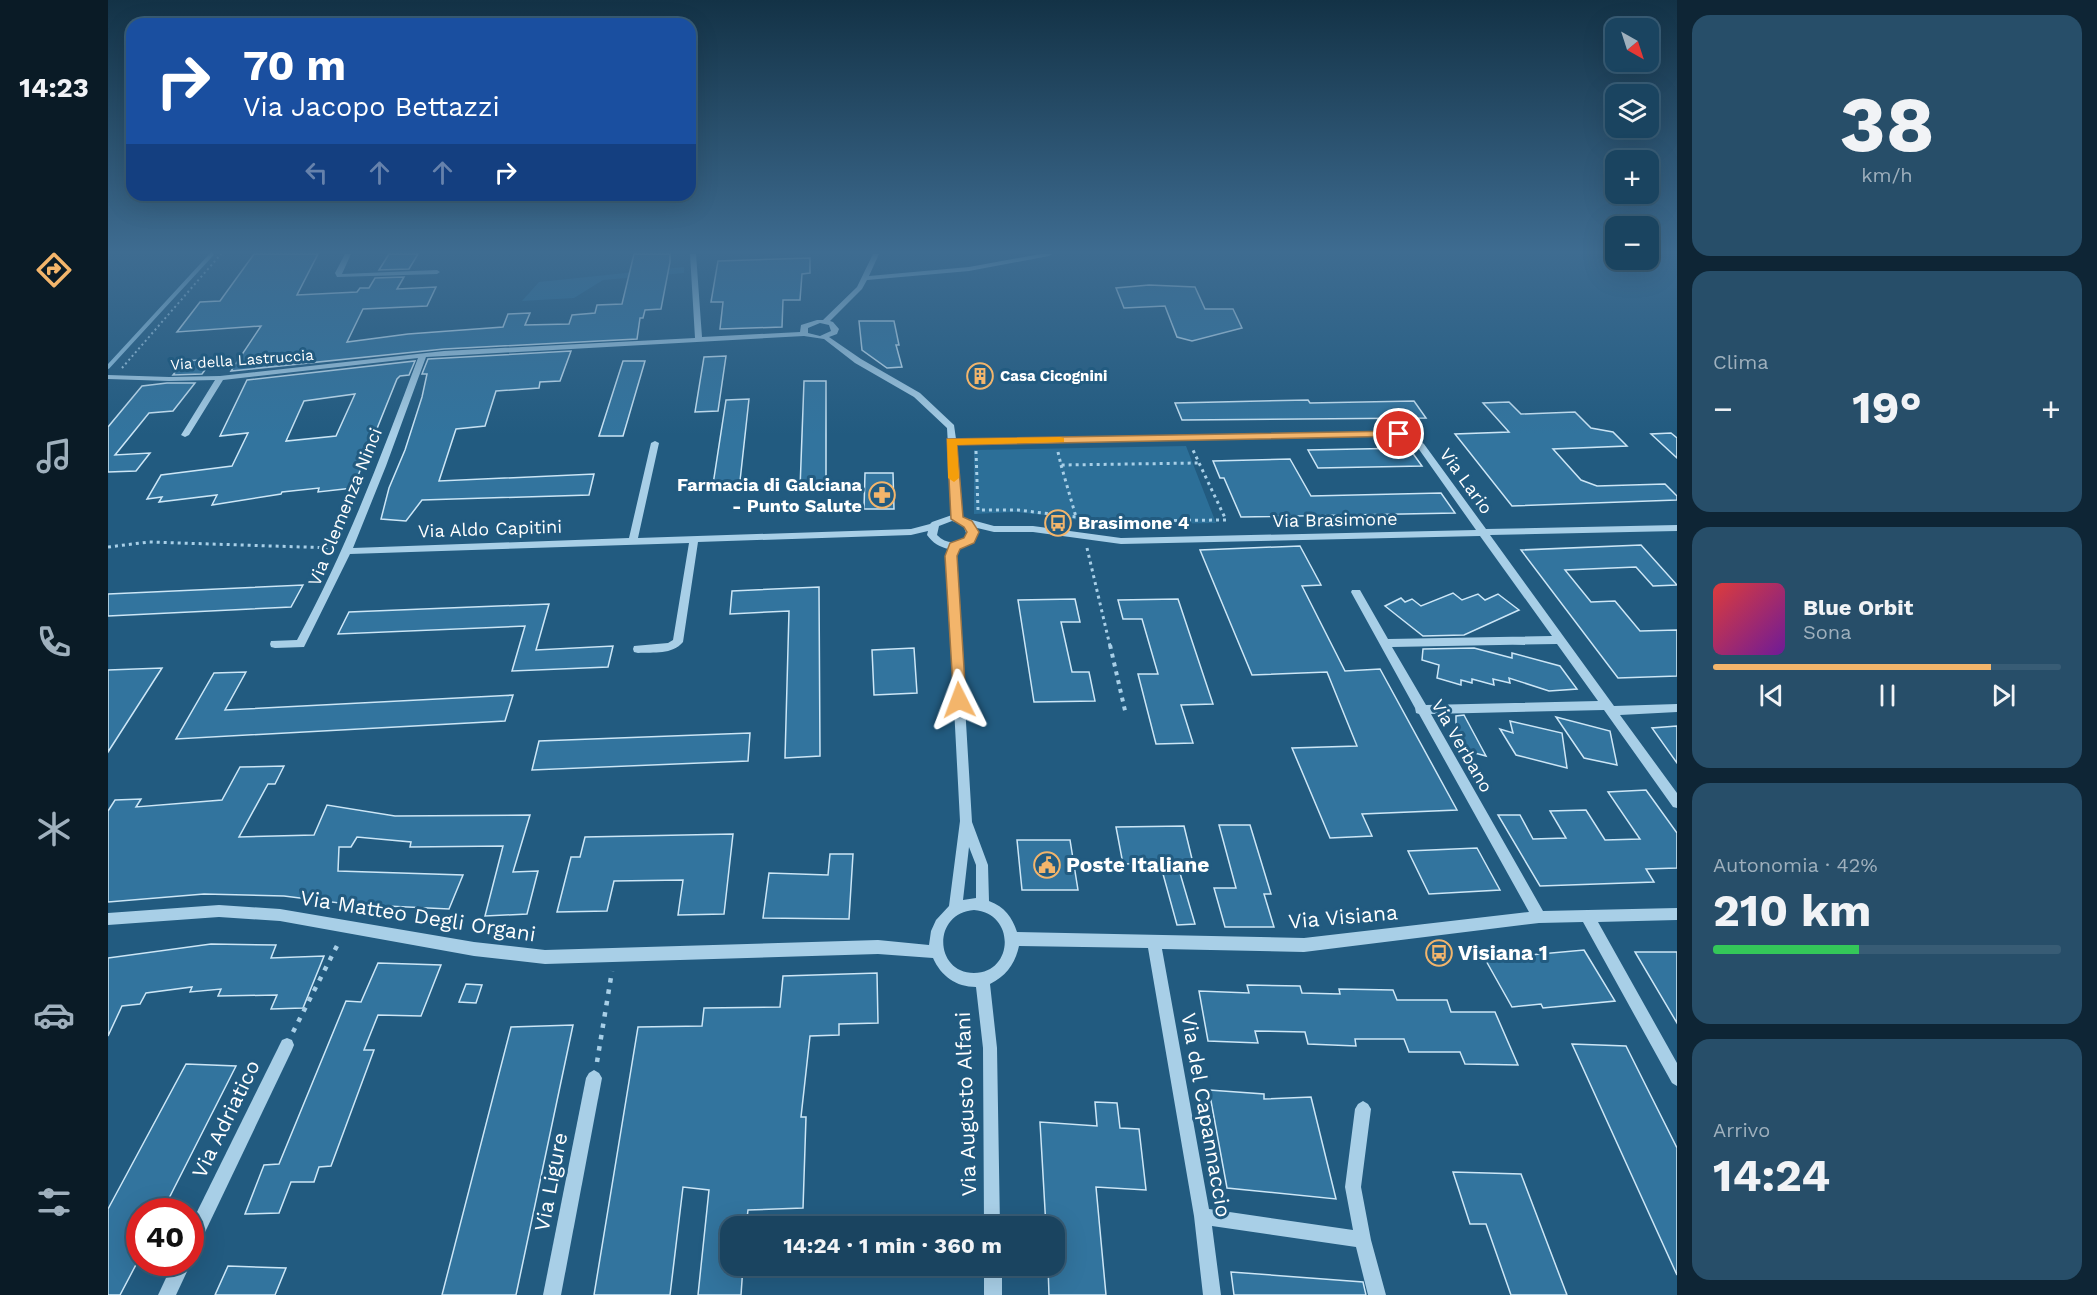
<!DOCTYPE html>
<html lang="it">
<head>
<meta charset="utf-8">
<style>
  body { margin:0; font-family:"Work Sans",sans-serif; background:#274e69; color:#f1f3f6; height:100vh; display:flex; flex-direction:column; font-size:22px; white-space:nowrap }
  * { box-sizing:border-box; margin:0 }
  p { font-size:20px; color:#9fb0bd }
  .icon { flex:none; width:33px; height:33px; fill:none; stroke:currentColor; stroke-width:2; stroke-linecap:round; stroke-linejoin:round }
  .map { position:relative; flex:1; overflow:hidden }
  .details { display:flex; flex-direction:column; gap:15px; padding:15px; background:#0e2535; width:420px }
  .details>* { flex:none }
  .banner { position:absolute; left:18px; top:18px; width:570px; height:183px; border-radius:18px; box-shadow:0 6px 24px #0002,0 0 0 2px #385c75; background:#1a4fa0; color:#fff; overflow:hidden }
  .needle { width:39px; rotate:141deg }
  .controls { position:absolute; left:1497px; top:18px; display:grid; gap:12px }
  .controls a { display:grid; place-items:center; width:54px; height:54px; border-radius:12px; background:#1a4460; box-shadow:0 6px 24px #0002,0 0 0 2px #385c75; font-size:30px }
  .speed { position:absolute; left:18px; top:1198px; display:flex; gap:12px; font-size:30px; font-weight:700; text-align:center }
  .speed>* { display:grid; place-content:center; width:78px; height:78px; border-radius:50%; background:#1a4460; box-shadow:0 6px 24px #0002,0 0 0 2px #385c75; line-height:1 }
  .speed .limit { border:9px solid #d22; background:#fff; color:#111 }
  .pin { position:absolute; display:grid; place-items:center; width:51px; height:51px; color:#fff; margin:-26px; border:3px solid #fff; border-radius:50%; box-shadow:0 2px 6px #0007 }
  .me { position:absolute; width:66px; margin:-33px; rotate:357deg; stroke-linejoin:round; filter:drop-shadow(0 0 4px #0008) }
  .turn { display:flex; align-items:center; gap:21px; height:126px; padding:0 18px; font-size:27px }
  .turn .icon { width:78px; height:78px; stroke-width:2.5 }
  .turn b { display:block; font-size:42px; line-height:51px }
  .lanes { display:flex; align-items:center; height:57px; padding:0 18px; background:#0003; justify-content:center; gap:30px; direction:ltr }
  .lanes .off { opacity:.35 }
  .big { font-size:45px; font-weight:700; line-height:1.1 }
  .details .tile { flex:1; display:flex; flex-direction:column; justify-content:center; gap:9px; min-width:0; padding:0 21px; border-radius:18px; background:#274e69 }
  .details .dial { align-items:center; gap:0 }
  .dial b { font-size:78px; line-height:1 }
  .song { display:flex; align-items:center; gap:18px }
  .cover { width:72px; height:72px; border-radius:9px; background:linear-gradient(135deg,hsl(0 70% 55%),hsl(280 70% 35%)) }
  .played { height:6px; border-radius:3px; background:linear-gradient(90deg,#f3b56b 80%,#385c75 80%) }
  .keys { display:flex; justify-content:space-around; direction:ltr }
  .heat { display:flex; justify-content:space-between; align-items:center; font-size:33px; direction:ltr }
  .charge { height:9px; border-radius:4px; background:linear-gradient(90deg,#34c759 42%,#385c75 0) }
  .trip { position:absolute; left:612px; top:1216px; width:345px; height:60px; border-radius:18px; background:#1a4460; box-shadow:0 6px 24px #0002,0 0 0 2px #385c75; font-weight:700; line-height:60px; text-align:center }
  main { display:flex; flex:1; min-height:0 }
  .tab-bar { display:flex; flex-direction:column; width:108px; justify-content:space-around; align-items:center; background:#0a1b26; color:#9fb0bd }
  .tab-bar .icon { width:42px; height:42px }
  .tab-bar .active { color:#f3b56b }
  .tab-bar b { font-size:27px; color:#f1f3f6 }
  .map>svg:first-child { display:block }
  .green { fill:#2c6f98 }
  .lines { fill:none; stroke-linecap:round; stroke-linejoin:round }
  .stream { stroke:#9ccce8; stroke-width:4 }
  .building { fill:#32749e; stroke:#cce6f6; stroke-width:1.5; fill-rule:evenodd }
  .path-far3 { stroke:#a8cfe7; stroke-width:2; stroke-dasharray:2 3; stroke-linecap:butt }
  .path-far2 { stroke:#a8cfe7; stroke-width:3; stroke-dasharray:3 4; stroke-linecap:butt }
  .path-far1 { stroke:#a8cfe7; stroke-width:4; stroke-dasharray:4 5; stroke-linecap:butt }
  .path { stroke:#a8cfe7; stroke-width:4.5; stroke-dasharray:4.5 7; stroke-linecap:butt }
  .minor { fill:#a8cfe7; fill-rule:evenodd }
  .route { fill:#f3b56b; stroke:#9e7646; stroke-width:1.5 }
  .slow { fill:#f59e0b }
  .labels { text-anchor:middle; stroke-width:6; stroke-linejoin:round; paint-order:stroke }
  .far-street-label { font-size:15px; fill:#fff; stroke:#225b80 }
  .far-poi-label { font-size:15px; font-weight:bold; fill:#fff; stroke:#225b80; text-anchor:start }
  .street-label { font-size:18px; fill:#fff; stroke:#225b80 }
  .poi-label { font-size:18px; font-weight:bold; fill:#fff; stroke:#225b80; text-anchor:end }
  .near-poi-label { font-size:21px; font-weight:bold; fill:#fff; stroke:#225b80; text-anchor:start }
  .near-street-label { font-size:21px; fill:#fff; stroke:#225b80 }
</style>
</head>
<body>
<main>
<nav class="tab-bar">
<b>14:23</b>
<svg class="icon active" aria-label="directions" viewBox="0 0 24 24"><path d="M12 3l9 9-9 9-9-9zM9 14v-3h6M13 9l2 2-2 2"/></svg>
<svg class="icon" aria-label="music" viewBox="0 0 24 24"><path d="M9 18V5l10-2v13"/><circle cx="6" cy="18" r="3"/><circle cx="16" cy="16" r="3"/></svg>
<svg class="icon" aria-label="phone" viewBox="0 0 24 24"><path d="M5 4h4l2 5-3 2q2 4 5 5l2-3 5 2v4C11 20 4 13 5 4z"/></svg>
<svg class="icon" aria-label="climate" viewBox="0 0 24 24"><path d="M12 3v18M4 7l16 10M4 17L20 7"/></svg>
<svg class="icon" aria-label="car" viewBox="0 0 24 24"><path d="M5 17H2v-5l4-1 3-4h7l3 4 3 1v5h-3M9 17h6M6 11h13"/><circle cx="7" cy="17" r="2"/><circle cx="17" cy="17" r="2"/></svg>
<svg class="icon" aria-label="filters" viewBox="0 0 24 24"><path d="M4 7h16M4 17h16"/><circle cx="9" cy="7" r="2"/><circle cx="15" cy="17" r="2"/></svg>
</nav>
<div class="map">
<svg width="1569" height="1295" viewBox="0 0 1569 1295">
  <rect width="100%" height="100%" fill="#225b80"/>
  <g class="green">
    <path d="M576,267V273L495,280L466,298L414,301L431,282Z"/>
    <path d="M1078,446L1108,523L992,525L955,517L907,512L866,514V450Z"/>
  </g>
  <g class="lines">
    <path class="stream" d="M0,367L104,254"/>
  </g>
  <g class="building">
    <path d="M146,254H210L189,295L249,292L252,288H261L267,278L296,277L289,289L328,287L319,306L255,309L239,342L300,334L395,327L400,314L422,313L417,325L461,324L464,315L487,313L489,305L514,304L526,254H562V262L553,309L537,310L535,318H532L529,339L336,349L123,371L153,326L69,332L92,302L112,301Z"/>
    <path d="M281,254H310L301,269L271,270Z"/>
    <path d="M702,258V273L694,274L692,300H675L674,327L612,329L615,302H603L610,261Z"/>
    <path d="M1041,285L1087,287L1097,309H1125L1134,328L1084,341L1069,337L1057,306L1016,308L1008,288Z"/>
    <path d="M751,321H786L791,345H788L794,367L779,368L754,350Z"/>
    <path d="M463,351L452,381L432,382L431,388L388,391L377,426L348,429L331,481L486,474L481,495L314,500L298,521L273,519L281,488L297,450L314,397L319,374H314L320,359Z"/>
    <path d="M618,356L610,411L587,412L596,357Z"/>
    <path d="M105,359L94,374L65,375L76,361Z"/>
    <path d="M307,361L301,375L292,376L289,379L245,488L210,492L211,488L174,492L173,494L104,505L109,495L51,502L54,497L39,499L53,475L124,466L140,433L112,436L139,380ZM247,394L228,436L178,441L196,401Z"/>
    <path d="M515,361H537L515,436H491Z"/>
    <path d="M696,381H718V488L692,489Z"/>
    <path d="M59,383H87L65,411L41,413L7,455L42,453L28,471L0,472V427L34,386Z"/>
    <path d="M641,399L631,490L604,491L618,400Z"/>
    <path d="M1200,400L1202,403L1306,401L1318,418L1074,420L1067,403Z"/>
    <path d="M1401,402L1413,414L1467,412L1483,428L1505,432L1519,446L1445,449L1473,480L1489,486L1557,484L1569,496V500L1404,506L1347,434L1401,432L1375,403Z"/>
    <path d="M1563,433L1569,438V458L1543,434Z"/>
    <path d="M1301,448L1314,466L1210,468L1200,450Z"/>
    <path d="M1182,459L1203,496L1333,493L1347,513L1133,517L1116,478H1112L1105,461Z"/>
    <path d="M757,473H785L786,509H756Z"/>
    <path d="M1533,545L1569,585L1545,586L1528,567L1457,570L1483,602L1507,601L1532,631L1569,630V676L1510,678L1413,550Z"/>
    <path d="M1192,546L1213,585L1194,586L1237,671L1272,669L1349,810L1254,814L1264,836L1222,838L1184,748L1249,746L1219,672L1144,675L1092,550Z"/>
    <path d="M195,585L183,607L0,616V594Z"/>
    <path d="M711,587L712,756L677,758L681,611L622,614L624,591Z"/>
    <path d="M1345,593L1354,600L1370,594L1377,600L1390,594L1411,610L1356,635L1315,636L1277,606L1293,598L1297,602L1304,599L1313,606Z"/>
    <path d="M967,599L972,622H953L964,672H981L987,701L926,702L910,600Z"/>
    <path d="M1070,599L1105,704L1073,705L1085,743L1048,744L1030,674H1050L1034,619H1015L1010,600Z"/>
    <path d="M441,604L428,650L505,646L500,667L404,671L417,626L230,634L241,612Z"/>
    <path d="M806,648L809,693L766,695L764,650Z"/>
    <path d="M1366,648L1404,658V653L1452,666L1469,689L1441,691L1401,678L1402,683L1385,679L1386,685L1364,679V683L1353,680V685L1329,678L1331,665L1314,660L1315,649Z"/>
    <path d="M54,668L0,752V670Z"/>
    <path d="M138,672L117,710L405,695L397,721L68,739L106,673Z"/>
    <path d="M1356,715L1378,756L1348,748V716Z"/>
    <path d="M1448,717L1502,731L1509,765L1476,758Z"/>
    <path d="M1402,721L1454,733L1459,768L1408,755L1392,729L1405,733Z"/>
    <path d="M1569,726V763L1544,728Z"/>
    <path d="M642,733L640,761L424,770L431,741Z"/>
    <path d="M176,766L167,784H160L131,837L206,835L219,805L287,816L422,815L405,872L430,871L419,914L377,916L395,846L302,847L303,842L249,837L243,847H231L230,871L355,875L341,909L279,906L277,910L238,908L240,904L176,896L96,894L0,902V811L7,800L33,799L28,807L114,800L132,767Z"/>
    <path d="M1538,790L1569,833V868L1538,869L1546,882L1432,886L1390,815H1412L1425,839L1458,838L1442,811L1478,810L1497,840L1532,839L1500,792Z"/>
    <path d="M1111,825H1142L1163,894H1156L1166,927H1117L1106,888H1128Z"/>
    <path d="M1076,826L1085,863H1069L1087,924L1069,925L1052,863L1015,864L1008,827Z"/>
    <path d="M625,834L616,914L570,915L575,880L506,881L499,911L449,912L463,857H472L477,837Z"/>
    <path d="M909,840H962L970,890H914Z"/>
    <path d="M1369,848L1392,890L1321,894L1300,851Z"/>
    <path d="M722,854H745L741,919L655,918L661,873L720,875Z"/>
    <path d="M103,944L168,945L163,958L216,956L195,1008L163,1009L169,995L110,996L113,989L82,992L84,987L38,993L32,1004L14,1006L0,1036V958Z"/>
    <path d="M1476,950L1507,1001L1435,1008L1433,1004L1404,1007L1377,959Z"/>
    <path d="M1527,952H1569V1023Z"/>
    <path d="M270,963L333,965L313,1016L270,1015L256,1050H266L223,1166L211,1167L206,1182H183L171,1213L137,1214L156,1165L171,1164L238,1001L253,1002Z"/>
    <path d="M769,973L770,1023L731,1024V1035L702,1036L693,1117H698L695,1208L640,1210L638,1227H622V1266H635L633,1295H590L601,1190L575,1187L562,1295H486L530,1027L594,1026L596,1008L672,1007L675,976Z"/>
    <path d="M358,984L374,985L368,1003L351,1002Z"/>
    <path d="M1139,985L1192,986L1194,993L1232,994L1231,989L1285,990L1289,1000H1339L1343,1012H1387L1410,1065L1357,1064L1352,1052H1301L1296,1039H1247L1248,1046L1200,1044L1197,1032L1147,1031L1150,1043L1100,1041L1091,991L1141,993Z"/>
    <path d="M465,1025L408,1295H334L403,1027Z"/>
    <path d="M1464,1044L1518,1046L1569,1148V1275Z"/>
    <path d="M78,1064L128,1066L54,1212H32V1257L12,1295H0V1209Z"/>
    <path d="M1101,1090L1156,1094V1099L1203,1097L1228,1199L1119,1188Z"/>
    <path d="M987,1102L1009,1103L1012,1128L1031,1129L1038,1190L988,1187L998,1295H941L940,1266H946V1227H938L932,1122L989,1126Z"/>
    <path d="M1345,1172L1413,1174L1459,1295H1403L1378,1224H1362Z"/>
    <path d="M120,1266L178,1268L167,1295H107Z"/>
    <path d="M1123,1272L1255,1282L1258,1295H1126Z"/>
  </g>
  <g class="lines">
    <path class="path-far3" d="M14,368L113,254"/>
    <g class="path-far2">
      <path d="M868,451L870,510H910L968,517"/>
      <path d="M950,452L953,465L1091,463"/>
      <path d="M953,465L968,517L988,521L986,525"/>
      <path d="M989,521L1118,520L1084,448"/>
      <path d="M0,547L41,542L226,548"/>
      <path d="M979,548L1002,646"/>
    </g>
    <path class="path-far1" d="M1002,645L1018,715"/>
    <g class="path">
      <path d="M185,1032L231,942"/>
      <path d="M489,1062L504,971"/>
    </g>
    <g class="minor">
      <path d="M237,254H243L234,274L329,270L332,272L329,274L229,277L227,273Z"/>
      <path d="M582,254H588L594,337L692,332L693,325L709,320H715L749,287L765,254H771L761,276L861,267L932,254H944L941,256L861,271L759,280L754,289L722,321L725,322L731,329L729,334L721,337L753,359L812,393L846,425L848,439L1279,432L1306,435L1316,444L1378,529L1569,525V531L1382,535L1506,706L1569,704V712L1512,715L1569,793V808L1565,807L1496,710L1323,714L1435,911L1569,908V920L1490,922L1569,1063V1086L1564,1083L1475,922L1431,923L1196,952L1054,949L1101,1209L1245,1230L1237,1187L1247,1109L1250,1104L1255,1101L1260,1104L1263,1109L1253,1187L1263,1240L1278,1295H1260L1248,1247L1104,1226L1113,1295H1095L1086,1216L1040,948L911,946C907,964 898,976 882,984L889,1048L892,1227H876L875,1048L868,987C848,987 833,976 825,958L770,954L437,964L366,956L172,921L111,917L0,925V913L111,905L172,909L366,942L437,950L770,940L821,945L823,931L828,920L841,906L852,821L838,556L841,549C831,547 825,543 819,535L820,531L803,535L590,542L575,642C564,655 546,652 530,653L526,652L525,649L526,646L560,643L565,640L581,543L242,554L196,647L167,648L163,647L162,644L163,641L189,640C238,550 274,454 310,358L115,380L81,435L77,437L73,435L107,380L61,381L0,379V375L61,377L112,376L336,351L587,338ZM712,323L721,325L723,331L712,336L700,333V328ZM696,336L716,339L747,363L806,397L839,428L844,515L824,522L822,524L803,529L530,538L551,443L547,441L543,443L521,538L245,548L278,466L318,357ZM1279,436L1301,439L1310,448L1368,530L1013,538L925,526H886L853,517L848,444ZM844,521L855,524L859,536C849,545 838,544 829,535L831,526ZM865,527L886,532H925L1013,544L1372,536L1444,636L1280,639L1252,590H1244L1243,592L1307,708L1308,713L1311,714L1421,912L1196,938L909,932C904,917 897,907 881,901L880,865L864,822L848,556L851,548L863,543L869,537ZM1449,644L1490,701L1318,705L1284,647ZM861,847L868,865V898L855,900ZM866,910C908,913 906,973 866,973C826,973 824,913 866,910Z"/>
      <path d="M179,1038L184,1040L186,1045L184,1050L88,1251L82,1253V1226L174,1040Z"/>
      <path d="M486,1070L491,1073L494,1078L453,1295H435L478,1078L481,1073Z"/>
      <path d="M65,1263H83L68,1295H50Z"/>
      <rect x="876" y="1266" width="18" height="29"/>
    </g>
  </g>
  <linearGradient id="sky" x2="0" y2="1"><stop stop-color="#133246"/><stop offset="0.58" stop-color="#3e6c91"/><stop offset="1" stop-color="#3e6c91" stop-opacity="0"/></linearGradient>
  <rect width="1569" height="435" fill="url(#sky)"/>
  <path class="route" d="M1291,431L1297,434L1295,436L849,445L855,517L864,521L871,532L866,543L852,549L849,556L858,700L856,704H846L837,556L842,543L856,538L859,532L856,527L843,519L839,439Z"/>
  <path class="slow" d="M952,437L956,438V442L849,445L851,478L846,482L840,478L839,439Z"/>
  <defs>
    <g id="building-ring" transform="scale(1.35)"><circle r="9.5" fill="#225b80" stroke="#f3b56b" stroke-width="1.5"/><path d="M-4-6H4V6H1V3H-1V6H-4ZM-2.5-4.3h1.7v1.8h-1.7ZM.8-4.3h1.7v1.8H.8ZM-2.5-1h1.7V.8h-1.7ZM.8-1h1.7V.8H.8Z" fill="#f3b56b"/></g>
    <g id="pharmacy-ring" transform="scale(1.35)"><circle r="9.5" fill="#225b80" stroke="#f3b56b" stroke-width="1.5"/><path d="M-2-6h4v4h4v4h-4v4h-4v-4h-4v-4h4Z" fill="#f3b56b"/></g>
    <g id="bus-ring" transform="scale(1.35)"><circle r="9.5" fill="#225b80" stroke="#f3b56b" stroke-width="1.5"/><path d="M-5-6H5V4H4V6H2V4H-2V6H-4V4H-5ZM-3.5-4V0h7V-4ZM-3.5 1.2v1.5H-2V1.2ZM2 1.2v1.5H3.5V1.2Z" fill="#f3b56b"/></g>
    <g id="civic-ring" transform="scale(1.35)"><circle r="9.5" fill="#225b80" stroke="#f3b56b" stroke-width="1.5"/><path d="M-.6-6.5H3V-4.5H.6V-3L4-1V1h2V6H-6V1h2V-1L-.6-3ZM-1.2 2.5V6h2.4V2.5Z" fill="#f3b56b"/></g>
  </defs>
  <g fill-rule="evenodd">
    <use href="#building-ring" x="872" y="376"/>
    <use href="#pharmacy-ring" x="774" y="495"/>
    <use href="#bus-ring" x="950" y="523"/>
    <use href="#civic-ring" x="939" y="865"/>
    <use href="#bus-ring" x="1331" y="953"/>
  </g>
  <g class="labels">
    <g class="far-street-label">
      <text transform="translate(134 360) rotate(-4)" y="5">Via della Lastruccia</text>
    </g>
    <g class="far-poi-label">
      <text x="892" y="381">Casa Cicognini</text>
    </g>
    <g class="street-label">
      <text transform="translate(1358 481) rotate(54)" y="6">Via Lario</text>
      <text transform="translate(237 507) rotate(-68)" y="6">Via Clemenza Ninci</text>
      <text transform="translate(1227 520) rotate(-1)" y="6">Via Brasimone</text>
      <text transform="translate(382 529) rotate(-2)" y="6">Via Aldo Capitini</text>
      <text transform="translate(1354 746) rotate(60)" y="6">Via Verbano</text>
    </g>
    <g class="poi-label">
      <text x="754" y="491">Farmacia di Galciana<tspan x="754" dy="21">- Punto Salute</tspan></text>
      <text x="970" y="529" text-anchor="start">Brasimone 4</text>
    </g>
    <g class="near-poi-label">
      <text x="958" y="872">Poste Italiane</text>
      <text x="1350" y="960">Visiana 1</text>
    </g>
    <g class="near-street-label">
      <text transform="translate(310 916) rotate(9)" y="7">Via Matteo Degli Organi</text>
      <text transform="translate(1235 917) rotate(-5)" y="7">Via Visiana</text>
      <text transform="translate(858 1104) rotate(-92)" y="7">Via Augusto Alfani</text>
      <text transform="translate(1098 1115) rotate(80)" y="7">Via del Capannaccio</text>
      <text transform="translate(118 1119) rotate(-64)" y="7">Via Adriatico</text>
      <text transform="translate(443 1182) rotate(-79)" y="7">Via Ligure</text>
    </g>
  </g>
</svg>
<div class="controls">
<a><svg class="needle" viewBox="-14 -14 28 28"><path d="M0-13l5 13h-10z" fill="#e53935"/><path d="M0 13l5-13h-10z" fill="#9fb0bd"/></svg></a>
<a><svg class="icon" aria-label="layers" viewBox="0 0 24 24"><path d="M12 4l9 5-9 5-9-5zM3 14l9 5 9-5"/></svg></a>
<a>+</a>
<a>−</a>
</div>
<div class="speed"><div class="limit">40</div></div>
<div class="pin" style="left:1291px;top:434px;background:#d93025"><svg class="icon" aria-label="arrive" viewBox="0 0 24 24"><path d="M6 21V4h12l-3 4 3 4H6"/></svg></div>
<svg class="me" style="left:851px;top:700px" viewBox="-20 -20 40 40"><path d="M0-17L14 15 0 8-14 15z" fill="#f3b56b" stroke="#fff" stroke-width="4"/></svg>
<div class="trip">14:24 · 1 min · 360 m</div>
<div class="banner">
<div class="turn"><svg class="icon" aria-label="right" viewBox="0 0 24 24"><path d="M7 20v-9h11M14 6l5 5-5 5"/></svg><div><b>70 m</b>Via Jacopo Bettazzi</div></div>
<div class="lanes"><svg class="icon off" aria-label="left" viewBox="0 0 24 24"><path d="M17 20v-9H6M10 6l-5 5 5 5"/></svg><svg class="icon off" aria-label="ahead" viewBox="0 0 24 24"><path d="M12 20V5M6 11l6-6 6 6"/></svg><svg class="icon off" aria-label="ahead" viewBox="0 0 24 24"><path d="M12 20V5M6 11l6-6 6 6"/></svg><svg class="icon" aria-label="right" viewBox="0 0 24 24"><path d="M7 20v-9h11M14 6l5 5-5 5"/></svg></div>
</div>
</div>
<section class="details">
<div class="tile dial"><b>38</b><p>km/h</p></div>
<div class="tile"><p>Clima</p>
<div class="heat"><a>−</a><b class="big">19°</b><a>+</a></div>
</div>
<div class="tile">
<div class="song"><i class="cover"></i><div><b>Blue Orbit</b><p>Sona</p></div></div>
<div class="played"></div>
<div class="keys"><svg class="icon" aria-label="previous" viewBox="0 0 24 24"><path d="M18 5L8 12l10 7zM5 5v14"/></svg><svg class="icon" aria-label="pause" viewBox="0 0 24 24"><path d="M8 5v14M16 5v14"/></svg><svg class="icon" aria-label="next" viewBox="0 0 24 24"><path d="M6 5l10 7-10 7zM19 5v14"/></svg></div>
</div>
<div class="tile"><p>Autonomia · 42%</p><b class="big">210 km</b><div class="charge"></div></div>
<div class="tile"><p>Arrivo</p><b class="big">14:24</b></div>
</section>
</main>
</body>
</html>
